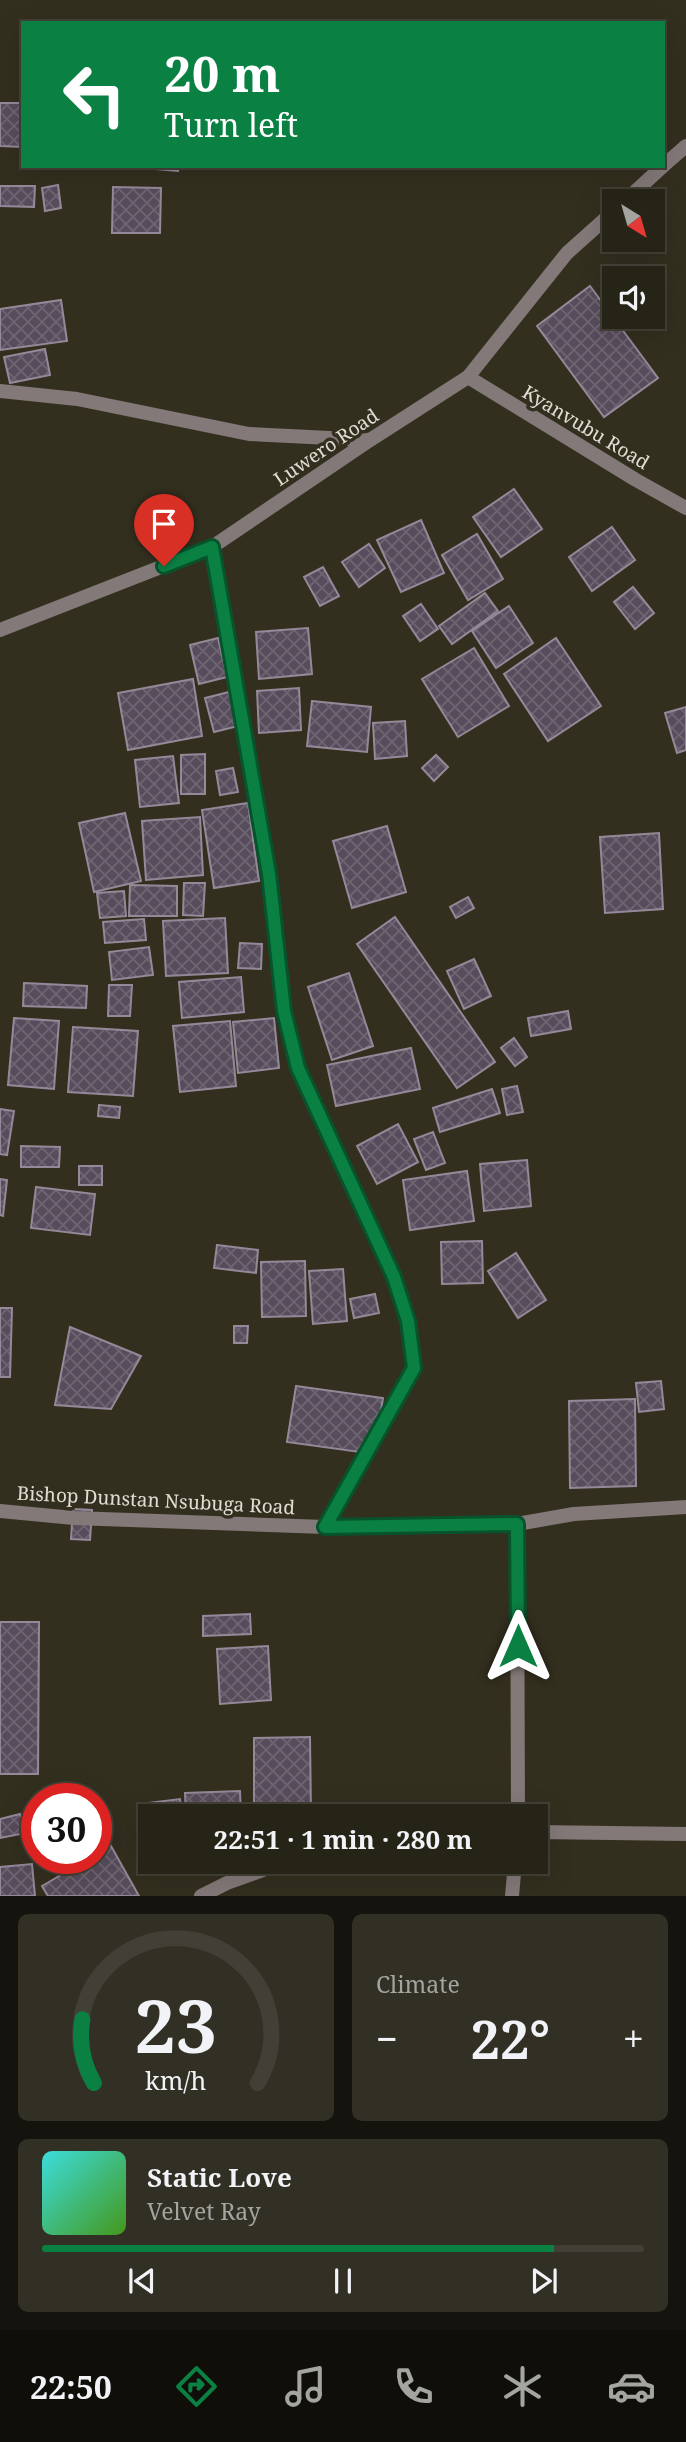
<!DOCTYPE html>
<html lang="en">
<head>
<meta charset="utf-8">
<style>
  body { margin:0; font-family:"Noto Serif",serif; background:#322f24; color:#f1f3f6; height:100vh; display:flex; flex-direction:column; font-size:26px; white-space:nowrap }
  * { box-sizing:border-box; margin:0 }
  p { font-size:23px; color:#a4a4a1 }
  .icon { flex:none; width:38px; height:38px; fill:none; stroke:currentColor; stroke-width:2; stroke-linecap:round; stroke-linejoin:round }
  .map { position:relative; height:1896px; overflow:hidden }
  .side { display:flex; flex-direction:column; gap:18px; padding:18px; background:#15130d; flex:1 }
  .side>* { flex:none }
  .hud { position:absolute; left:21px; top:21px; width:644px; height:147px; border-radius:0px; box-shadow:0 7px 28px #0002,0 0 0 2px #424036; background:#0b8043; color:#fff; overflow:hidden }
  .needle { width:46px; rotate:143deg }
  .fabs { position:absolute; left:602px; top:189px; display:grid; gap:14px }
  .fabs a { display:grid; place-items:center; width:63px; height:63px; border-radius:0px; background:#262317; box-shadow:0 7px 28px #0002,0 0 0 2px #424036; font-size:35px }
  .speed { position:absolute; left:21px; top:1783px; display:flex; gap:14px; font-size:35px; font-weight:700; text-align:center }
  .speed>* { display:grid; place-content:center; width:91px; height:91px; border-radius:50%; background:#262317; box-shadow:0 7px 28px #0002,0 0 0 2px #424036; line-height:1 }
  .speed .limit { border:10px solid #d22; background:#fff; color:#111 }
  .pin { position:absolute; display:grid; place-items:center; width:60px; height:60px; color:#fff; margin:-72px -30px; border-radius:50% 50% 50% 0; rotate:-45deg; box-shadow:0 0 7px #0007 }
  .pin .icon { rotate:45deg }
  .me { position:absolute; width:77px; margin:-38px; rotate:0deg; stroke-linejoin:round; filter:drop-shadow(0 0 5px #0008) }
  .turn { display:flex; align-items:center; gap:24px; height:147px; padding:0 28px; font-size:32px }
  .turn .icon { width:91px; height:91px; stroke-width:2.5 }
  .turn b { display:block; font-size:49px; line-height:60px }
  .big { font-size:52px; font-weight:700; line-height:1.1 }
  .side .tile { flex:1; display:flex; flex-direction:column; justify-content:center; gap:10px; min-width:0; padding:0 24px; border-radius:10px; background:#322f24 }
  .side .dial { align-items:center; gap:0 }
  .dial svg { height:182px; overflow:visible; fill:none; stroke:#424036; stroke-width:7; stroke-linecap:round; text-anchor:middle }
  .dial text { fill:#f1f3f6; stroke:none }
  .song { display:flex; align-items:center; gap:21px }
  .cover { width:84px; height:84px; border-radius:10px; background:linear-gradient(135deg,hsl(180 70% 55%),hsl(100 70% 35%)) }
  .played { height:7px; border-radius:4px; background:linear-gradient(90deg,#0b8043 85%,#424036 85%) }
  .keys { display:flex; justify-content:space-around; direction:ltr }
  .heat { display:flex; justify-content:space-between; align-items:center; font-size:38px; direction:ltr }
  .side .tiles { flex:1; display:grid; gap:18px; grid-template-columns:1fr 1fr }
  .tile:last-child { grid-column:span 2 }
  .trip { position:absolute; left:138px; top:1804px; width:410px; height:70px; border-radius:0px; background:#262317; box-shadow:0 7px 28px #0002,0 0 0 2px #424036; font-weight:700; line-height:70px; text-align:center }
  .tabs { display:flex; height:112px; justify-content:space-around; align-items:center; background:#0f0e09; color:#a4a4a1 }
  .tabs .icon { width:49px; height:49px }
  .tabs .active { color:#0b8043 }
  .tabs b { font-size:32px; color:#f1f3f6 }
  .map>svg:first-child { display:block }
  .building { fill:url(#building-cross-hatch); stroke:#948999; stroke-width:2 }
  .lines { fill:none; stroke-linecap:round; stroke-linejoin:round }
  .street { stroke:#837978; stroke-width:14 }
  .route-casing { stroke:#07532c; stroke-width:18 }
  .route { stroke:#0b8043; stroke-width:12 }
  .labels { text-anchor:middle; stroke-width:7; stroke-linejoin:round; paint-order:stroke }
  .street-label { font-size:19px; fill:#e0ddd3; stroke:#332f1f }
</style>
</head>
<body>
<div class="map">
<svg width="686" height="1896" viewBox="0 0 686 1896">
  <defs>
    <pattern id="building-cross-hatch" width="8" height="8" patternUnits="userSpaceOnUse" patternTransform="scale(1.75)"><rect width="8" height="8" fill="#574c5b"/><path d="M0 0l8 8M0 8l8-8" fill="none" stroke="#6f6572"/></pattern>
  </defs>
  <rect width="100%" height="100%" fill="#332f1f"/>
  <g class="building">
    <path d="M0,103H23V147L0,146Z"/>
    <path d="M121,166H178V171Z"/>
    <path d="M58,185L61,208L45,211L42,188Z"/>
    <path d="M0,186H35L34,207L0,206Z"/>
    <path d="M113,187L161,188L160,233H112Z"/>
    <path d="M590,286L658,378L604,417L537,326Z"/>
    <path d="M61,300L67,341L0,350V309Z"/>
    <path d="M45,349L50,375L10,383L4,357Z"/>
    <path d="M514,489L542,529L501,557L473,517Z"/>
    <path d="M421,520L444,573L401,592L377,540Z"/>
    <path d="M612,527L635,560L592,591L569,557Z"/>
    <path d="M477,534L503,579L468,600L442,555Z"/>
    <path d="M369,544L385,568L359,587L342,562Z"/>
    <path d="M323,567L339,596L320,606L304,577Z"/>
    <path d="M633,587L654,613L635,629L614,602Z"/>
    <path d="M485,593L498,611L452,644L439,626Z"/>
    <path d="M421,604L438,629L420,641L403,616Z"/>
    <path d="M509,606L533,643L496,668L472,631Z"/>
    <path d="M308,628L312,674L259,679L256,632Z"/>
    <path d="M218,638L227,677L199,684L190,645Z"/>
    <path d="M556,638L601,706L548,741L504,674Z"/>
    <path d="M474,648L509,706L458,737L422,679Z"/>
    <path d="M193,679L202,736L128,750L118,693Z"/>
    <path d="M299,688L301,730L259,733L257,691Z"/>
    <path d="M229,692L238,726L214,732L205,698Z"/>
    <path d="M312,701L371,707L367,752L307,746Z"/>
    <path d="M686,707V750L677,753L665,713Z"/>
    <path d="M405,721L407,756L375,759L373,723Z"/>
    <path d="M205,754V794H181V755Z"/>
    <path d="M436,755L448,767L434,781L422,768Z"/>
    <path d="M173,756L179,803L140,807L135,760Z"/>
    <path d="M233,768L238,792L220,795L216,771Z"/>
    <path d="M248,803L259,881L214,888L202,810Z"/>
    <path d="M125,813L141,881L94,892L79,823Z"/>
    <path d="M200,817L203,875L146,880L142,821Z"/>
    <path d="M387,826L406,892L352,908L333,841Z"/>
    <path d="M659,833L663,909L605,913L600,837Z"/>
    <path d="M184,883H205L203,916L183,915Z"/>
    <path d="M130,885L177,886V916H129Z"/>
    <path d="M124,891L126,916L100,918L97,893Z"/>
    <path d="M468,897L474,908L456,918L450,907Z"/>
    <path d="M395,917L495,1062L457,1088L357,944Z"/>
    <path d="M225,918L228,973L166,976L163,921Z"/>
    <path d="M144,919L146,940L105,943L103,922Z"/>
    <path d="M240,943L262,944L261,969L238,968Z"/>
    <path d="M149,947L153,975L112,980L109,952Z"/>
    <path d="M474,959L491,996L464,1009L447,971Z"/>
    <path d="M349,973L373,1046L332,1060L308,987Z"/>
    <path d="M241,977L244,1012L182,1018L179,982Z"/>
    <path d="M24,983L87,986L86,1008L23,1006Z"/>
    <path d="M109,985H132L130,1016H108Z"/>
    <path d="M568,1011L571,1029L531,1036L528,1018Z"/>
    <path d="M14,1018L59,1021L54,1089L8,1085Z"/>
    <path d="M274,1018L279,1068L238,1073L233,1022Z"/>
    <path d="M230,1021L236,1086L180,1092L173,1026Z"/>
    <path d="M73,1027L138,1031L133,1096L68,1092Z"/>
    <path d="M514,1038L527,1057L515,1066L501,1048Z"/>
    <path d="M411,1048L420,1089L336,1106L327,1065Z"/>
    <path d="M517,1086L523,1112L507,1115L502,1089Z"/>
    <path d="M492,1089L500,1113L440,1132L433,1108Z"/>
    <path d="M99,1105L120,1107L119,1118L98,1116Z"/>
    <path d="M0,1109L14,1111L7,1155L0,1154Z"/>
    <path d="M398,1124L418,1162L377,1184L357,1146Z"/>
    <path d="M433,1132L445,1163L426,1170L414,1139Z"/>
    <path d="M21,1146L60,1147L59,1167H21Z"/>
    <path d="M527,1160L531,1206L484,1211L480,1164Z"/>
    <rect x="79" y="1166" width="23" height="19"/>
    <path d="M467,1171L474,1221L410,1230L403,1180Z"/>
    <path d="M0,1179L7,1180L3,1216L0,1215Z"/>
    <path d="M36,1187L95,1194L90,1235L31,1228Z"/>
    <path d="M482,1241L483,1283L442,1284L441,1242Z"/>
    <path d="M217,1245L258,1250L256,1273L214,1268Z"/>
    <path d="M516,1253L546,1300L518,1318L488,1271Z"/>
    <path d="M305,1261L306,1316L262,1317L261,1262Z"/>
    <path d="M343,1269L347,1321L313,1324L309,1271Z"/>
    <path d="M375,1294L379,1313L354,1318L350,1299Z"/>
    <path d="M0,1308H12L10,1377H0Z"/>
    <path d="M234,1326H248L247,1343H234Z"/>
    <path d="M70,1327L141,1356L111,1409L55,1405Z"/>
    <path d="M661,1381L664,1409L639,1412L636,1383Z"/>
    <path d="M296,1386L383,1398L374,1454L287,1442Z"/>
    <path d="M635,1399L636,1486L570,1488L569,1401Z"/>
    <path d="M73,1509L92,1510L90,1540L71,1539Z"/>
    <path d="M250,1614L251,1634L203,1636V1616Z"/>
    <path d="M0,1622H39L38,1774H0Z"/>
    <path d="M268,1646L271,1700L220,1704L217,1649Z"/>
    <path d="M310,1737L311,1816H254V1738Z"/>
    <path d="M240,1791L241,1816H186L185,1793Z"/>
    <path d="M180,1799L182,1816H150V1857L144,1858L139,1804Z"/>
    <path d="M20,1814L25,1833L0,1838V1819Z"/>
    <path d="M111,1846L139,1896H48L42,1886L90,1858H96V1855Z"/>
    <path d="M32,1864L35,1896H0V1867Z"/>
  </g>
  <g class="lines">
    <g class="street">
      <path d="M663,166L686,146"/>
      <path d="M625,201L663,166"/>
      <path d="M468,377L636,480L686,508"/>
      <path d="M0,391L77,399L249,434L370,440"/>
      <path d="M212,547L269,874L284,1011L298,1068L394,1277L408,1321L414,1368L325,1527"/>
      <path d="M0,630L212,547L370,440L468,377L567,253L614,211"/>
      <path d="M0,1511L74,1518L325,1527L517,1524L574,1514L686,1507"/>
      <path d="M517,1524L518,1816"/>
      <path d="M536,1832L686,1834"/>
      <path d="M201,1896L227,1883L285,1862"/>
      <path d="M512,1896L515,1862"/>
    </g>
  </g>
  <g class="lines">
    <g class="route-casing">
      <path id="route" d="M164,566L212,547L269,874L284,1011L298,1068L394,1277L408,1321L414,1368L325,1527L517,1524L518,1646"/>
    </g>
    <use href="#route" class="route"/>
  </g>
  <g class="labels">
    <g class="street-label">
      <text transform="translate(586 427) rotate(31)" y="7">Kyanvubu Road</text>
      <text transform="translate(326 447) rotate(-34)" y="7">Luwero Road</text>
      <text transform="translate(156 1500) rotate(3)" y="7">Bishop Dunstan Nsubuga Road</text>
    </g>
  </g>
</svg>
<div class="fabs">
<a><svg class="needle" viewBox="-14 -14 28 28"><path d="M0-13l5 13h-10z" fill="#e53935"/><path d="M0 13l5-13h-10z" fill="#a4a4a1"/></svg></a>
<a><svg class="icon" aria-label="sound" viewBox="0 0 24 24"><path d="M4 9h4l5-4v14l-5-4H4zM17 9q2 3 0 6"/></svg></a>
</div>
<div class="speed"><div class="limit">30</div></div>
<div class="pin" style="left:164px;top:566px;background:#d93025"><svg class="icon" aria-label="arrive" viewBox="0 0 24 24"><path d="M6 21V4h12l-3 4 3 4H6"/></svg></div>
<svg class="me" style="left:518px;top:1646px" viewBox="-20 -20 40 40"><path d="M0-17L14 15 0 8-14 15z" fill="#0b8043" stroke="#fff" stroke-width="4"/></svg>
<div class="trip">22:51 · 1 min · 280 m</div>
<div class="hud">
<div class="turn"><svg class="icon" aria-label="left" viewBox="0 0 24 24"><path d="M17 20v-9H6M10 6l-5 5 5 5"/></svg><div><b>20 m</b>Turn left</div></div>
</div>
</div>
<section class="side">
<div class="tiles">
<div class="tile dial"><svg viewBox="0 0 100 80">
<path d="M14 69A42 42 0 1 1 86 69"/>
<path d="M14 69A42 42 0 0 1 9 41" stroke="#0b8043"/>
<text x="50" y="56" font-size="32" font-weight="700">23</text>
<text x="50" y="72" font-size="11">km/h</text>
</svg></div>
<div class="tile"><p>Climate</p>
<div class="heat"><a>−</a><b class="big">22°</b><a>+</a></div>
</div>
<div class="tile">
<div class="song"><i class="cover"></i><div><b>Static Love</b><p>Velvet Ray</p></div></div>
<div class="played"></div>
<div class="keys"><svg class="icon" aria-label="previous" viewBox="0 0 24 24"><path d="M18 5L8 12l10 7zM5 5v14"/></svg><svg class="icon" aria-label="pause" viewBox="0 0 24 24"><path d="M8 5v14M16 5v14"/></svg><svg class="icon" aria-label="next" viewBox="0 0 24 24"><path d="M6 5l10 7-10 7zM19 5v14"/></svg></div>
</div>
</div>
</section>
<nav class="tabs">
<b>22:50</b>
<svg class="icon active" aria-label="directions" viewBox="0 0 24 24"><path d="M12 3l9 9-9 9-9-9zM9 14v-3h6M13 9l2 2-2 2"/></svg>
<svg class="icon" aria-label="music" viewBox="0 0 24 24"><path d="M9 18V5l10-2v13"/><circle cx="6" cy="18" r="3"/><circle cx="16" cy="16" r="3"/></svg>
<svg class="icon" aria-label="phone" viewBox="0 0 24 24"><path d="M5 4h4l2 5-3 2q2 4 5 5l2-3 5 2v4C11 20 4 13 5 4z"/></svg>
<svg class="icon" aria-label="climate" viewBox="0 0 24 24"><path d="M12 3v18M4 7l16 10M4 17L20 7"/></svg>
<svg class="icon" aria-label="car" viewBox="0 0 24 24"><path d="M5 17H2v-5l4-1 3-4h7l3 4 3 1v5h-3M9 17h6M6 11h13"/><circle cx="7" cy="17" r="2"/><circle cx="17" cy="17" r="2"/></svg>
</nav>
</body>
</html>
